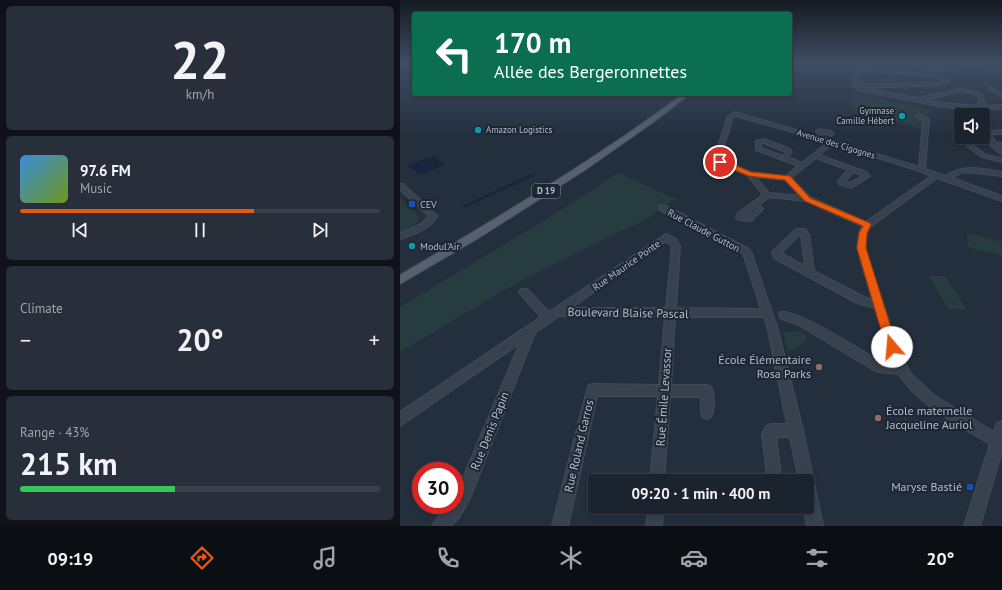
<!DOCTYPE html>
<html lang="en">
<head>
<meta charset="utf-8">
<style>
  body { margin:0; font-family:"PT Sans",sans-serif; background:#282f3a; color:#f1f3f6; height:100vh; display:flex; flex-direction:column; font-size:15px; white-space:nowrap }
  * { box-sizing:border-box; margin:0 }
  p { font-size:13px; color:#a0a4aa }
  .icon { flex:none; width:22px; height:22px; fill:none; stroke:currentColor; stroke-width:2; stroke-linecap:round; stroke-linejoin:round }
  .map { position:relative; flex:1; overflow:hidden }
  .details { display:flex; flex-direction:column; gap:6px; padding:6px; background:#0f1319; width:400px }
  .details>* { flex:none }
  .top-card { position:absolute; left:12px; top:12px; width:380px; height:84px; border-radius:4px; box-shadow:0 2px 6px #0003,0 0 0 1px #39404a; background:#0b6e4f; color:#fff; overflow:hidden }
  .fabs { position:absolute; left:554px; top:108px; display:grid; gap:8px }
  .fabs a { display:grid; place-items:center; width:36px; height:36px; border-radius:4px; background:#1b232e; box-shadow:0 2px 6px #0003,0 0 0 1px #39404a; font-size:20px }
  .speed { position:absolute; left:12px; top:462px; display:flex; gap:8px; font-size:20px; font-weight:700; text-align:center }
  .speed>* { display:grid; place-content:center; width:52px; height:52px; border-radius:50%; background:#1b232e; box-shadow:0 2px 6px #0003,0 0 0 1px #39404a; line-height:1 }
  .speed .limit { border:6px solid #d22; background:#fff; color:#111 }
  .pin { position:absolute; display:grid; place-items:center; width:34px; height:34px; color:#fff; margin:-17px; border:2px solid #fff; border-radius:50%; box-shadow:0 1px 4px #0007 }
  .me { position:absolute; width:44px; margin:-22px; rotate:342deg; stroke-linejoin:round; filter:drop-shadow(0 0 3px #0008) }
  .turn { display:flex; align-items:center; gap:14px; height:84px; padding:0 16px; font-size:18px }
  .turn .icon { width:52px; height:52px; stroke-width:2.5 }
  .turn b { display:block; font-size:28px; line-height:34px }
  .big { font-size:30px; font-weight:600; line-height:1.1 }
  .details .widget { flex:1; display:flex; flex-direction:column; justify-content:center; gap:6px; min-width:0; padding:0 14px; border-radius:6px; background:#282f3a }
  .details .dial { align-items:center; gap:0 }
  .dial b { font-size:52px; line-height:1 }
  .song { display:flex; align-items:center; gap:12px }
  .cover { width:48px; height:48px; border-radius:6px; background:linear-gradient(135deg,hsl(210 70% 55%),hsl(80 70% 35%)) }
  .played { height:4px; border-radius:2px; background:linear-gradient(90deg,#ea580c 65%,#39404a 65%) }
  .keys { display:flex; justify-content:space-around; direction:ltr }
  .heat { display:flex; justify-content:space-between; align-items:center; font-size:22px; direction:ltr }
  .charge { height:6px; border-radius:3px; background:linear-gradient(90deg,#34c759 43%,#39404a 0) }
  .trip { position:absolute; left:188px; top:474px; width:226px; height:40px; border-radius:4px; background:#1b232e; box-shadow:0 2px 6px #0003,0 0 0 1px #39404a; font-weight:600; line-height:40px; text-align:center }
  .tabs { display:flex; height:64px; justify-content:space-around; align-items:center; background:#0b0e12; color:#a0a4aa }
  .tabs .icon { width:28px; height:28px }
  .tabs .on { color:#ea580c }
  .tabs b { font-size:18px; color:#f1f3f6 }
  main { display:flex; flex:1; min-height:0 }
  .map>svg:first-child { display:block }
  .green { fill:#263c3f }
  .water { fill:#17263c }
  .lines { fill:none; stroke-linecap:round; stroke-linejoin:round }
  .minor-casing { stroke:#414a57; stroke-width:2 }
  .major-casing { stroke:#414a57; stroke-width:2 }
  .minor { fill:#38414e; fill-rule:evenodd }
  .major { fill:#56606e; fill-rule:evenodd }
  .route { fill:#ea580c; stroke:#983908 }
  .culture-dot { fill:#0f9aa8; stroke:#1d2633; stroke-width:1.5 }
  .transit-dot { fill:#1a4fb4; stroke:#1d2633; stroke-width:1.5 }
  .education-dot { fill:#8d6e63; stroke:#1d2633; stroke-width:1.5 }
  .labels { text-anchor:middle; stroke-width:4; stroke-linejoin:round; paint-order:stroke }
  .far-poi-label { font-size:9px; fill:#b4bcc9; stroke:#1d2633; text-anchor:end }
  .far-street-label { font-size:9px; fill:#b4bcc9; stroke:#1d2633 }
  .shield { fill:#1d2633; stroke:#878f9c; stroke-width:1 }
  .shield-label { font-size:9px; font-weight:bold; fill:#b4bcc9 }
  .poi-label { font-size:10px; fill:#b4bcc9; stroke:#1d2633; text-anchor:start }
  .street-label { font-size:10px; fill:#b4bcc9; stroke:#1d2633 }
  .near-street-label { font-size:12px; fill:#b4bcc9; stroke:#1d2633 }
  .near-poi-label { font-size:12px; fill:#b4bcc9; stroke:#1d2633; text-anchor:end }
</style>
</head>
<body>
<main>
<section class="details">
<div class="widget dial"><b>22</b><p>km/h</p></div>
<div class="widget">
<div class="song"><i class="cover"></i><div><b>97.6 FM</b><p>Music</p></div></div>
<div class="played"></div>
<div class="keys"><svg class="icon" aria-label="previous" viewBox="0 0 24 24"><path d="M18 5L8 12l10 7zM5 5v14"/></svg><svg class="icon" aria-label="pause" viewBox="0 0 24 24"><path d="M8 5v14M16 5v14"/></svg><svg class="icon" aria-label="next" viewBox="0 0 24 24"><path d="M6 5l10 7-10 7zM19 5v14"/></svg></div>
</div>
<div class="widget"><p>Climate</p>
<div class="heat"><a>−</a><b class="big">20°</b><a>+</a></div>
</div>
<div class="widget"><p>Range · 43%</p><b class="big">215 km</b><div class="charge"></div></div>
</section>
<div class="map">
<svg width="602" height="526" viewBox="0 0 602 526">
  <rect width="100%" height="100%" fill="#242f3e"/>
  <g class="green">
    <path d="M454,94L531,110L523,119L522,129L451,110L452,107L449,104L453,101Z"/>
    <path d="M218,173L276,199L261,208L249,218L231,227L214,234L122,280L0,352V307L147,219Z"/>
    <path d="M0,198L20,218L16,224L0,232Z"/>
    <path d="M567,233L602,242V256L568,247Z"/>
    <path d="M529,276H545L566,309H549Z"/>
    <path d="M401,331L406,336V341L388,352L383,332Z"/>
  </g>
  <g class="water">
    <path d="M34,156L45,165L22,174H19L8,166L10,164Z"/>
    <path d="M131,174L134,176L64,208L62,206Z"/>
  </g>
  <g class="lines">
    <g class="minor-casing">
      <g id="minor">
        <path d="M5,63H11L0,66V64Z"/>
        <path d="M459,63H463L462,66L468,69L535,75L549,81L541,85L462,88L518,98L559,89L576,91L583,95L584,103L587,106L602,105V109L573,110L544,107L458,90L452,85ZM461,69L467,71L534,77L543,81L540,83L463,84L457,85ZM559,92L572,93L579,97L578,104L581,106L544,103L525,100Z"/>
        <path d="M498,63C513,61 529,69 544,68L531,63H536L546,65L549,69L536,71Z"/>
        <path d="M553,63H577V65L567,66Z"/>
        <path d="M596,63H602V66Z"/>
        <path d="M590,87L602,93V96L588,89V88Z"/>
        <path d="M335,112L428,139L519,167L523,120L516,117V115H520L529,119L525,169L546,176C562,163 584,169 602,172V176L566,172L561,173L552,178L602,196V201L537,178L470,227L467,233L465,248L500,355L512,375L535,396L594,432L597,423L602,421V451L580,526H564L590,444C561,426 517,405 499,374L477,372L397,324L380,318L379,315L380,312C394,307 466,353 482,363H492L475,308L457,303L374,258L372,252L396,229H405L409,234L414,271L464,297L472,299L457,248L459,233L462,226L406,201L369,197L359,205L363,209L351,221L340,220L336,218L338,213L363,195L347,175L320,164L317,160L319,143L328,116ZM336,116L424,141L428,142L402,163L388,157L392,152L390,149L364,139L356,141V150L398,166L386,176L350,172L323,160L325,143L333,117ZM361,143H363L386,152L383,156L361,148ZM433,144L520,171L531,176L466,222L410,197L391,178L416,158L446,169L447,171L438,181L439,184L451,188L469,177L470,176L466,172L419,155ZM453,172L463,176L450,183L445,182ZM355,177L385,180L400,196L369,193ZM354,208L346,216H345ZM400,234L401,235L405,266L381,253Z"/>
        <path d="M419,129L431,131L434,134L431,136L423,133L422,135H418L416,131Z"/>
        <path d="M602,130V134H591C594,141 595,143 602,143V147H599L602,150V155L591,146L585,133L588,131Z"/>
        <path d="M567,144H571L586,155L602,158V162L582,157L567,146Z"/>
        <path d="M0,184H3L37,216C30,229 14,235 0,239V233L21,224L29,216L0,190Z"/>
        <path d="M260,206H266L349,249L352,254L378,330L403,430L423,526H407L404,507H407V481H399L390,437H376L381,475L379,480H369L367,475L362,434L366,426L371,424H387L368,330L364,317H275L271,385H307L311,387C315,395 315,409 311,417L307,419L303,417L301,413V397H270L264,481H250L258,396H197L168,526H152L188,386L192,384L259,385L265,317L159,316L135,333L70,498L60,516L51,526H32L35,521L50,505H55V497L120,343L0,426V412L141,317L121,295L119,292L121,289H127L149,312L266,234L276,239L280,246L276,308L361,309L343,253L260,210ZM266,241L272,246L266,308H171Z"/>
        <path d="M249,507H263L262,526H246Z"/>
      </g>
    </g>
    <g class="major-casing">
      <path id="major" d="M283,94H290L255,121L185,170L77,239L0,284V275C97,218 193,161 283,94Z"/>
    </g>
    <use href="#minor" class="minor"/>
    <use href="#major" class="major"/>
  </g>
  <linearGradient id="sky" x2="0" y2="1"><stop stop-color="#141a22"/><stop offset="0.46" stop-color="#3f4d63"/><stop offset="1" stop-color="#3f4d63" stop-opacity="0"/></linearGradient>
  <rect width="602" height="136" fill="url(#sky)"/>
  <path class="route" d="M318,160H323L351,172L390,176L410,198L470,223L471,225L467,233L466,248L497,347L496,350L492,352L488,350L486,347L457,248L459,233L463,226L405,201L385,180L349,176L318,163Z"/>
  <g class="culture-dot">
    <circle cx="502" cy="116" r="4"/>
    <circle cx="78" cy="130" r="4"/>
    <circle cx="12" cy="246" r="4"/>
  </g>
  <g class="transit-dot">
    <rect x="8" y="200" width="8" height="8" rx="2"/>
    <rect x="566" y="483" width="8" height="8" rx="2"/>
  </g>
  <g class="education-dot">
    <circle cx="419" cy="367" r="4"/>
    <circle cx="478" cy="418" r="4"/>
  </g>
  <g class="labels">
    <g class="far-poi-label">
      <text x="494" y="114">Gymnase<tspan x="494" dy="10">Camille Hébert</tspan></text>
      <text x="86" y="133" text-anchor="start">Amazon Logistics</text>
    </g>
    <g class="far-street-label">
      <text transform="translate(436 144) rotate(17)" y="3">Avenue des Cigognes</text>
    </g>
    <rect class="shield" x="132" y="184" width="28" height="14" rx="3"/>
    <g class="shield-label">
      <text x="146" y="194">D 19</text>
    </g>
    <g class="poi-label">
      <text x="20" y="208">CEV</text>
      <text x="20" y="250">Modul'Air</text>
    </g>
    <g class="street-label">
      <text transform="translate(304 230) rotate(28)" y="4">Rue Claude Gutton</text>
      <text transform="translate(226 265) rotate(-35)" y="4">Rue Maurice Ponte</text>
    </g>
    <g class="near-street-label">
      <text transform="translate(228 313) rotate(1)" y="4">Boulevard Blaise Pascal</text>
      <text transform="translate(264 397) rotate(-86)" y="4">Rue Émile Levassor</text>
      <text transform="translate(90 431) rotate(-68)" y="4">Rue Denis Papin</text>
      <text transform="translate(179 446) rotate(-77)" y="4">Rue Roland Garros</text>
    </g>
    <g class="near-poi-label">
      <text x="411" y="364">École Élémentaire<tspan x="411" dy="14">Rosa Parks</tspan></text>
      <text x="486" y="415" text-anchor="start">École maternelle<tspan x="486" dy="14">Jacqueline Auriol</tspan></text>
      <text x="562" y="491">Maryse Bastié</text>
    </g>
  </g>
</svg>
<div class="fabs">
<a><svg class="icon" aria-label="sound" viewBox="0 0 24 24"><path d="M4 9h4l5-4v14l-5-4H4zM17 9q2 3 0 6"/></svg></a>
</div>
<div class="speed"><div class="limit">30</div></div>
<div class="pin" style="left:320px;top:162px;background:#d93025"><svg class="icon" aria-label="arrive" viewBox="0 0 24 24"><path d="M6 21V4h12l-3 4 3 4H6"/></svg></div>
<svg class="me" style="left:492px;top:347px" viewBox="-20 -20 40 40"><circle r="19" fill="#fff"/><path d="M0-13L10 11 0 6-10 11z" fill="#ea580c"/></svg>
<div class="trip">09:20 · 1 min · 400 m</div>
<div class="top-card">
<div class="turn"><svg class="icon" aria-label="left" viewBox="0 0 24 24"><path d="M17 20v-9H6M10 6l-5 5 5 5"/></svg><div><b>170 m</b>Allée des Bergeronnettes</div></div>
</div>
</div>
</main>
<nav class="tabs">
<b>09:19</b>
<svg class="icon on" aria-label="directions" viewBox="0 0 24 24"><path d="M12 3l9 9-9 9-9-9zM9 14v-3h6M13 9l2 2-2 2"/></svg>
<svg class="icon" aria-label="music" viewBox="0 0 24 24"><path d="M9 18V5l10-2v13"/><circle cx="6" cy="18" r="3"/><circle cx="16" cy="16" r="3"/></svg>
<svg class="icon" aria-label="phone" viewBox="0 0 24 24"><path d="M5 4h4l2 5-3 2q2 4 5 5l2-3 5 2v4C11 20 4 13 5 4z"/></svg>
<svg class="icon" aria-label="climate" viewBox="0 0 24 24"><path d="M12 3v18M4 7l16 10M4 17L20 7"/></svg>
<svg class="icon" aria-label="car" viewBox="0 0 24 24"><path d="M5 17H2v-5l4-1 3-4h7l3 4 3 1v5h-3M9 17h6M6 11h13"/><circle cx="7" cy="17" r="2"/><circle cx="17" cy="17" r="2"/></svg>
<svg class="icon" aria-label="filters" viewBox="0 0 24 24"><path d="M4 7h16M4 17h16"/><circle cx="9" cy="7" r="2"/><circle cx="15" cy="17" r="2"/></svg>
<b>20°</b>
</nav>
</body>
</html>
